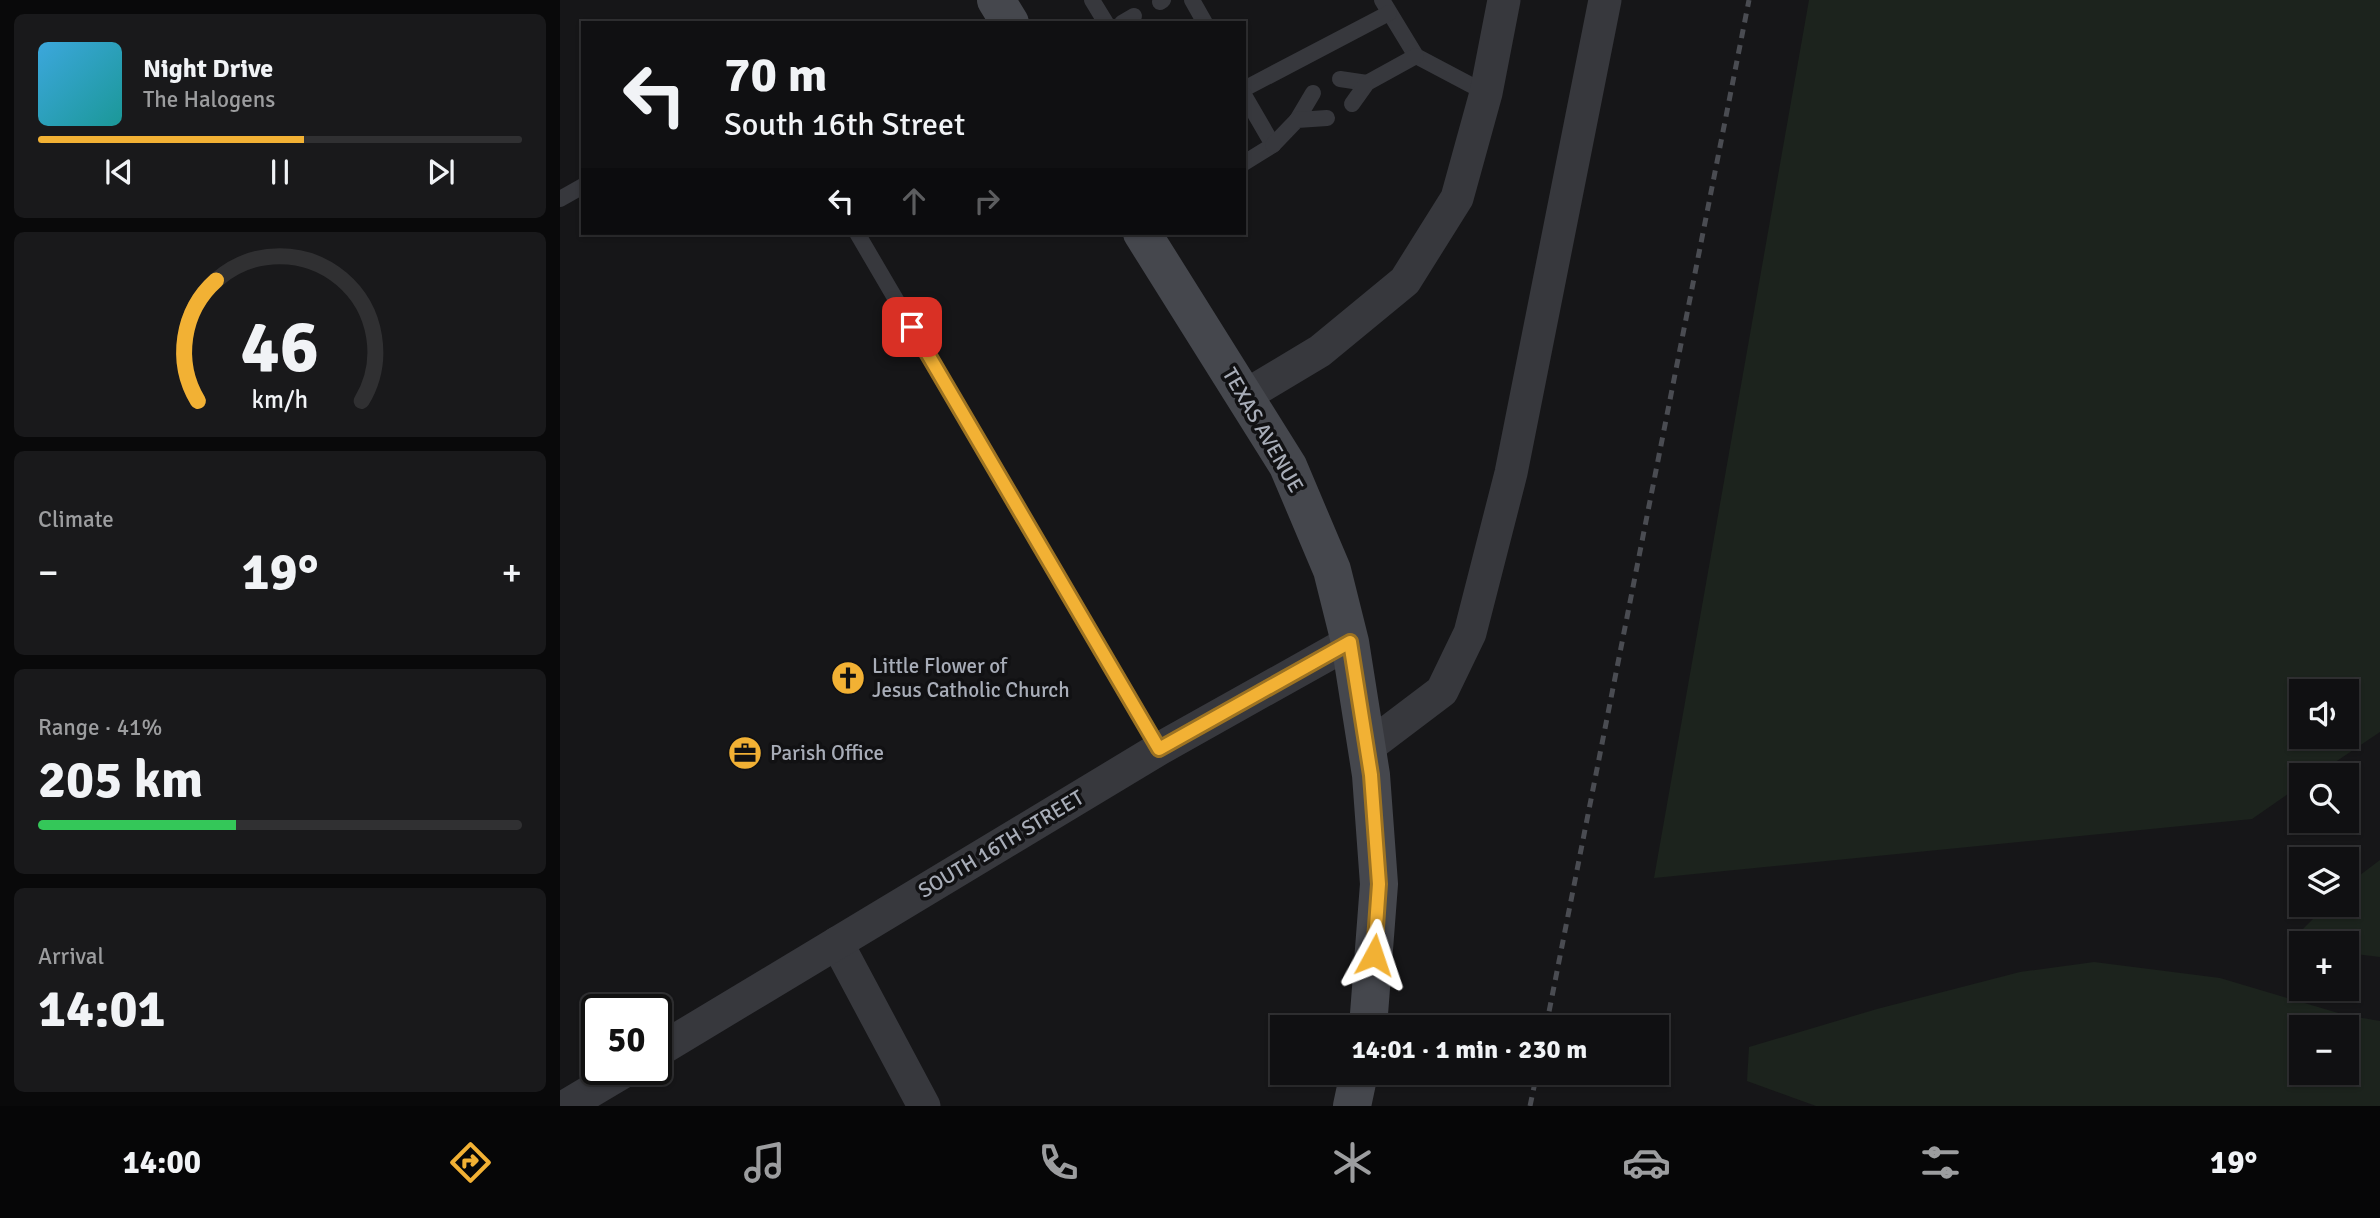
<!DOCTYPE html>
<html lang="en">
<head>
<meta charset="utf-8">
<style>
  body { margin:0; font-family:Signika,sans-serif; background:#19191b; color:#f1f3f6; height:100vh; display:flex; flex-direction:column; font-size:26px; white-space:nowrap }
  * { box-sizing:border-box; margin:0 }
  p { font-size:23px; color:#9c9d9f }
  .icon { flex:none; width:38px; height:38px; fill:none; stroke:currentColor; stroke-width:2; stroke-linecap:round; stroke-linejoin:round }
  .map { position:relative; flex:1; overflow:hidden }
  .details { display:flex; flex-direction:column; gap:14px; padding:14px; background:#09090a; width:560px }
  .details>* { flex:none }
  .banner { position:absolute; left:21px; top:21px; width:665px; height:214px; border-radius:0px; box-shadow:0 2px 5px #0004,0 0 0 2px #303032; background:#101012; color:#f1f3f6; overflow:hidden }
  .fabs { position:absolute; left:1729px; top:679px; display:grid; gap:14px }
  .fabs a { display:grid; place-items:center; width:70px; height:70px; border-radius:0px; background:#101012; box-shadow:0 2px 5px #0004,0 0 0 2px #303032; font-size:35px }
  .speed { position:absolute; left:21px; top:994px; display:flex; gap:14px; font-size:35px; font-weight:700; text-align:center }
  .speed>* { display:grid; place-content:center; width:91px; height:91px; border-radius:50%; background:#101012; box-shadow:0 2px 5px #0004,0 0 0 2px #303032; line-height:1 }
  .speed .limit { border:4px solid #111; border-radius:10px; background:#fff; color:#111 }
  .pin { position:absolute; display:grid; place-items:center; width:60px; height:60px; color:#fff; margin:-30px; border-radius:14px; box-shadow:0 4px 10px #0006 }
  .me { position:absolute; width:77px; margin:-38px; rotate:5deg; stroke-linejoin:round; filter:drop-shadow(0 0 5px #0008) }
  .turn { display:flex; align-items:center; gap:24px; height:147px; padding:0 28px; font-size:32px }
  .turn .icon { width:91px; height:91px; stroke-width:2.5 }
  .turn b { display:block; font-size:49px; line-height:60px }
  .lanes { display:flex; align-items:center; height:66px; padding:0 28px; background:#0003; justify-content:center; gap:35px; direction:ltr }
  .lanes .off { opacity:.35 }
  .big { font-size:52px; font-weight:700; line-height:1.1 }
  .details .tile { flex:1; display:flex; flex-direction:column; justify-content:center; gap:10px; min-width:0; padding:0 24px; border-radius:10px; background:#19191b }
  .details .dial { align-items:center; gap:0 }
  .dial svg { height:182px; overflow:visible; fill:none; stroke:#303032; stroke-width:7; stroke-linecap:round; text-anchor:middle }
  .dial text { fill:#f1f3f6; stroke:none }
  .song { display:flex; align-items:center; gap:21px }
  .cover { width:84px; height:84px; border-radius:10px; background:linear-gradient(135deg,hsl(200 70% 55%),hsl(180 70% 35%)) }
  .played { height:7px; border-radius:4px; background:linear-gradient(90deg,#f2b134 55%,#303032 55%) }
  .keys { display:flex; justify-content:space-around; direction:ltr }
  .heat { display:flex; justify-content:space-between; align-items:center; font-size:38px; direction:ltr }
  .charge { height:10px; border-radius:5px; background:linear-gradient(90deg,#34c759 41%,#303032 0) }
  .trip { position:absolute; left:710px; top:1015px; width:399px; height:70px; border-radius:0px; background:#101012; box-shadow:0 2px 5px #0004,0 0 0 2px #303032; font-weight:700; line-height:70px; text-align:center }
  .tab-bar { display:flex; height:112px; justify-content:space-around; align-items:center; background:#060607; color:#9c9d9f }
  .tab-bar .icon { width:49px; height:49px }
  .tab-bar .on { color:#f2b134 }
  .tab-bar b { font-size:32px; color:#f1f3f6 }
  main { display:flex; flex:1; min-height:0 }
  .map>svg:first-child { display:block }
  .green { fill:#1c231d; fill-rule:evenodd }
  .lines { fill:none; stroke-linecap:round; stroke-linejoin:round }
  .lane { stroke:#37383d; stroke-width:16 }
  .street { stroke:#37383d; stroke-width:33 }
  .secondary { stroke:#45474d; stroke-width:38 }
  .rail { stroke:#4a4c52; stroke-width:5; stroke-dasharray:9 7; stroke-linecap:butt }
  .route-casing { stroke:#9d7322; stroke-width:18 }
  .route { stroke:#f2b134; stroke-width:12 }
  .labels { text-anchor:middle; stroke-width:7; stroke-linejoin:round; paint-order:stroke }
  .street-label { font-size:21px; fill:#a8adb8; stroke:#111113 }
  .poi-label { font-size:21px; fill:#a8adb8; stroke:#111113; text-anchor:start }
</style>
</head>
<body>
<main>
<section class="details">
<div class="tile">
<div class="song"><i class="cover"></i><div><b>Night Drive</b><p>The Halogens</p></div></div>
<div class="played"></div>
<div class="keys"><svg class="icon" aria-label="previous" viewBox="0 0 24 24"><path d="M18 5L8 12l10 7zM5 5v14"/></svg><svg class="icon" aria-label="pause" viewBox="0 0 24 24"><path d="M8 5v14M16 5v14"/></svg><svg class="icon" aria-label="next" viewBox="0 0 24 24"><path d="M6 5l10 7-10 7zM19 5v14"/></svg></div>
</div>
<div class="tile dial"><svg viewBox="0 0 100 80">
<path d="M14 69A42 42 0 1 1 86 69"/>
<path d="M14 69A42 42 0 0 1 22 16" stroke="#f2b134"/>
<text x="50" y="56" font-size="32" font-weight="700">46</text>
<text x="50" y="72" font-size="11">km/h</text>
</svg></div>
<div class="tile"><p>Climate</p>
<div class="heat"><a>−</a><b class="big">19°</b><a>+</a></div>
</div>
<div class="tile"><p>Range · 41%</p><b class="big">205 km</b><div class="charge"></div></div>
<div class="tile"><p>Arrival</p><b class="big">14:01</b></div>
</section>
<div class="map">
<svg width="1820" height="1106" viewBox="0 0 1820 1106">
  <rect width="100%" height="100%" fill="#161618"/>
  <g class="green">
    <path d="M1249,0H1820V732L1756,775H1741V785L1692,819L1094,878ZM1741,691H1787V737H1741Z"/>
    <path d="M1820,860V957L1787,953V943H1745L1732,940L1767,905H1787V885Z"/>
    <path d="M1534,962L1660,978L1785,1015L1820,1021V1106H1256L1187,1081L1189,1047L1317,1009L1460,972ZM1741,1027H1787V1073H1741Z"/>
  </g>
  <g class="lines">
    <g class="lane">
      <path d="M532,0L546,23"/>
      <path d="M632,0L645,23"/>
      <path d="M822,0L856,56L926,93"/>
      <path d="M600,2L603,0"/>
      <path d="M562,23L574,16"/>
      <path d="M780,79L807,83"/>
      <path d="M684,89L829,13"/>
      <path d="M684,95L713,145L684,163"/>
      <path d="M792,104L807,83L856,56"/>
      <path d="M737,120L753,93"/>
      <path d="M713,145L737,120L767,118"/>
      <path d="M0,199L23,186"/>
      <path d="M297,233L599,749"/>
    </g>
    <g class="street">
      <path d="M685,396L760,351L845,281L897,198L926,93L944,0"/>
      <path d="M808,747L882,691L910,633L951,473L1045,0"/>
      <path d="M277,943L364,1106"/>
      <path d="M96,1052L599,749L790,642"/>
      <path d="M6,1106L68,1069"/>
    </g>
    <g class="secondary">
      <path d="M436,0L450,23"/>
      <path d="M582,233L728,466L772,570L790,642L811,775L819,884L808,1027"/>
      <path d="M792,1106L799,1073"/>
    </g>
    <g class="rail">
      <path d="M986,1027L1189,0"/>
      <path d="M970,1106L977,1073"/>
    </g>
  </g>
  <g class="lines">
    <g class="route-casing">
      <path id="route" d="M352,327L599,749L790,642L811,775L819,884L814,955"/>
    </g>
    <use href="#route" class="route"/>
  </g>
  <defs>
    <g id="church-disc" transform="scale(1.75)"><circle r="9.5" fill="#f2b134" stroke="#111113"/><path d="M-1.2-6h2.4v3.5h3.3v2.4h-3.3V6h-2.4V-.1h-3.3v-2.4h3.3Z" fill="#111"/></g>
    <g id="office-disc" transform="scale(1.75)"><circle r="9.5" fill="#f2b134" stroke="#111113"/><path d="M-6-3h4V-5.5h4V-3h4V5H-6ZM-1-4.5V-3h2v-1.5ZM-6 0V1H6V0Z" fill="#111"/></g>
  </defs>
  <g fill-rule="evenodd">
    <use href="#church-disc" x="288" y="678"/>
    <use href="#office-disc" x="185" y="753"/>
  </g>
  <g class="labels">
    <g class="street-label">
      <text transform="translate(703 430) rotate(60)" y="7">TEXAS AVENUE</text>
      <text transform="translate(441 844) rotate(-31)" y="7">SOUTH 16TH STREET</text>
    </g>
    <g class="poi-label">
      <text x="312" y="673">Little Flower of<tspan x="312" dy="24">Jesus Catholic Church</tspan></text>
      <text x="210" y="760">Parish Office</text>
    </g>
  </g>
</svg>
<div class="fabs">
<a><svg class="icon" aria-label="sound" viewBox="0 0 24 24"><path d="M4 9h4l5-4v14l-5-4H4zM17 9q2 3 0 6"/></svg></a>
<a><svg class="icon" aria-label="search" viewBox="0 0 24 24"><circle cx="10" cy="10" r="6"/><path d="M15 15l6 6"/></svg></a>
<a><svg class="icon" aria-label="layers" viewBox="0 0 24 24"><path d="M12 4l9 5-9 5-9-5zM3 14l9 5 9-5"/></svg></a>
<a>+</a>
<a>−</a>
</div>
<div class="speed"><div class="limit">50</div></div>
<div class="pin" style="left:352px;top:327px;background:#d93025"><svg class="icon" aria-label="arrive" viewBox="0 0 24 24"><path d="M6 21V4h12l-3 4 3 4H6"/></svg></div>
<svg class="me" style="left:814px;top:955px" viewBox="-20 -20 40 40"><path d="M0-17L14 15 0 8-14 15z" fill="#f2b134" stroke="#fff" stroke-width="4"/></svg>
<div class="trip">14:01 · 1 min · 230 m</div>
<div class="banner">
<div class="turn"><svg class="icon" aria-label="left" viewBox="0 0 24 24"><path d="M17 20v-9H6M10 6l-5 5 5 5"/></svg><div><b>70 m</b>South 16th Street</div></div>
<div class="lanes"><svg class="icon" aria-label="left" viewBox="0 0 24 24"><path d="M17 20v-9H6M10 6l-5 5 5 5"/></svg><svg class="icon off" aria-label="ahead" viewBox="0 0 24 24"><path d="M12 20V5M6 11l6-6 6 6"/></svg><svg class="icon off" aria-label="right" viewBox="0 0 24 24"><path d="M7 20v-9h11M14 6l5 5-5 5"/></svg></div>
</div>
</div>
</main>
<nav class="tab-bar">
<b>14:00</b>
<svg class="icon on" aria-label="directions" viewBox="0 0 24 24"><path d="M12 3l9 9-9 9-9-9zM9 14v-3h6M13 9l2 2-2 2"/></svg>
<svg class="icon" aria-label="music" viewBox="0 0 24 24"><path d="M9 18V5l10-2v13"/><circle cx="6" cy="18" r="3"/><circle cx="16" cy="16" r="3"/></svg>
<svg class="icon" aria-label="phone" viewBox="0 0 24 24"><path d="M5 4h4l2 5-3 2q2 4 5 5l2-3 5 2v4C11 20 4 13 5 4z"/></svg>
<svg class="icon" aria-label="climate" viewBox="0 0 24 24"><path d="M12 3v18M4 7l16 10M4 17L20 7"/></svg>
<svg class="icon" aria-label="car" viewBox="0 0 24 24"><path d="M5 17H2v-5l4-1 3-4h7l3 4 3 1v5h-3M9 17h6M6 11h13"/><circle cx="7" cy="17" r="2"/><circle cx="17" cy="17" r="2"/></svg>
<svg class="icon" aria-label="filters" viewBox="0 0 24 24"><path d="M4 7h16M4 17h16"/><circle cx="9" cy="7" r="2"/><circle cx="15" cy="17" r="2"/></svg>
<b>19°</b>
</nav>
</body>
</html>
